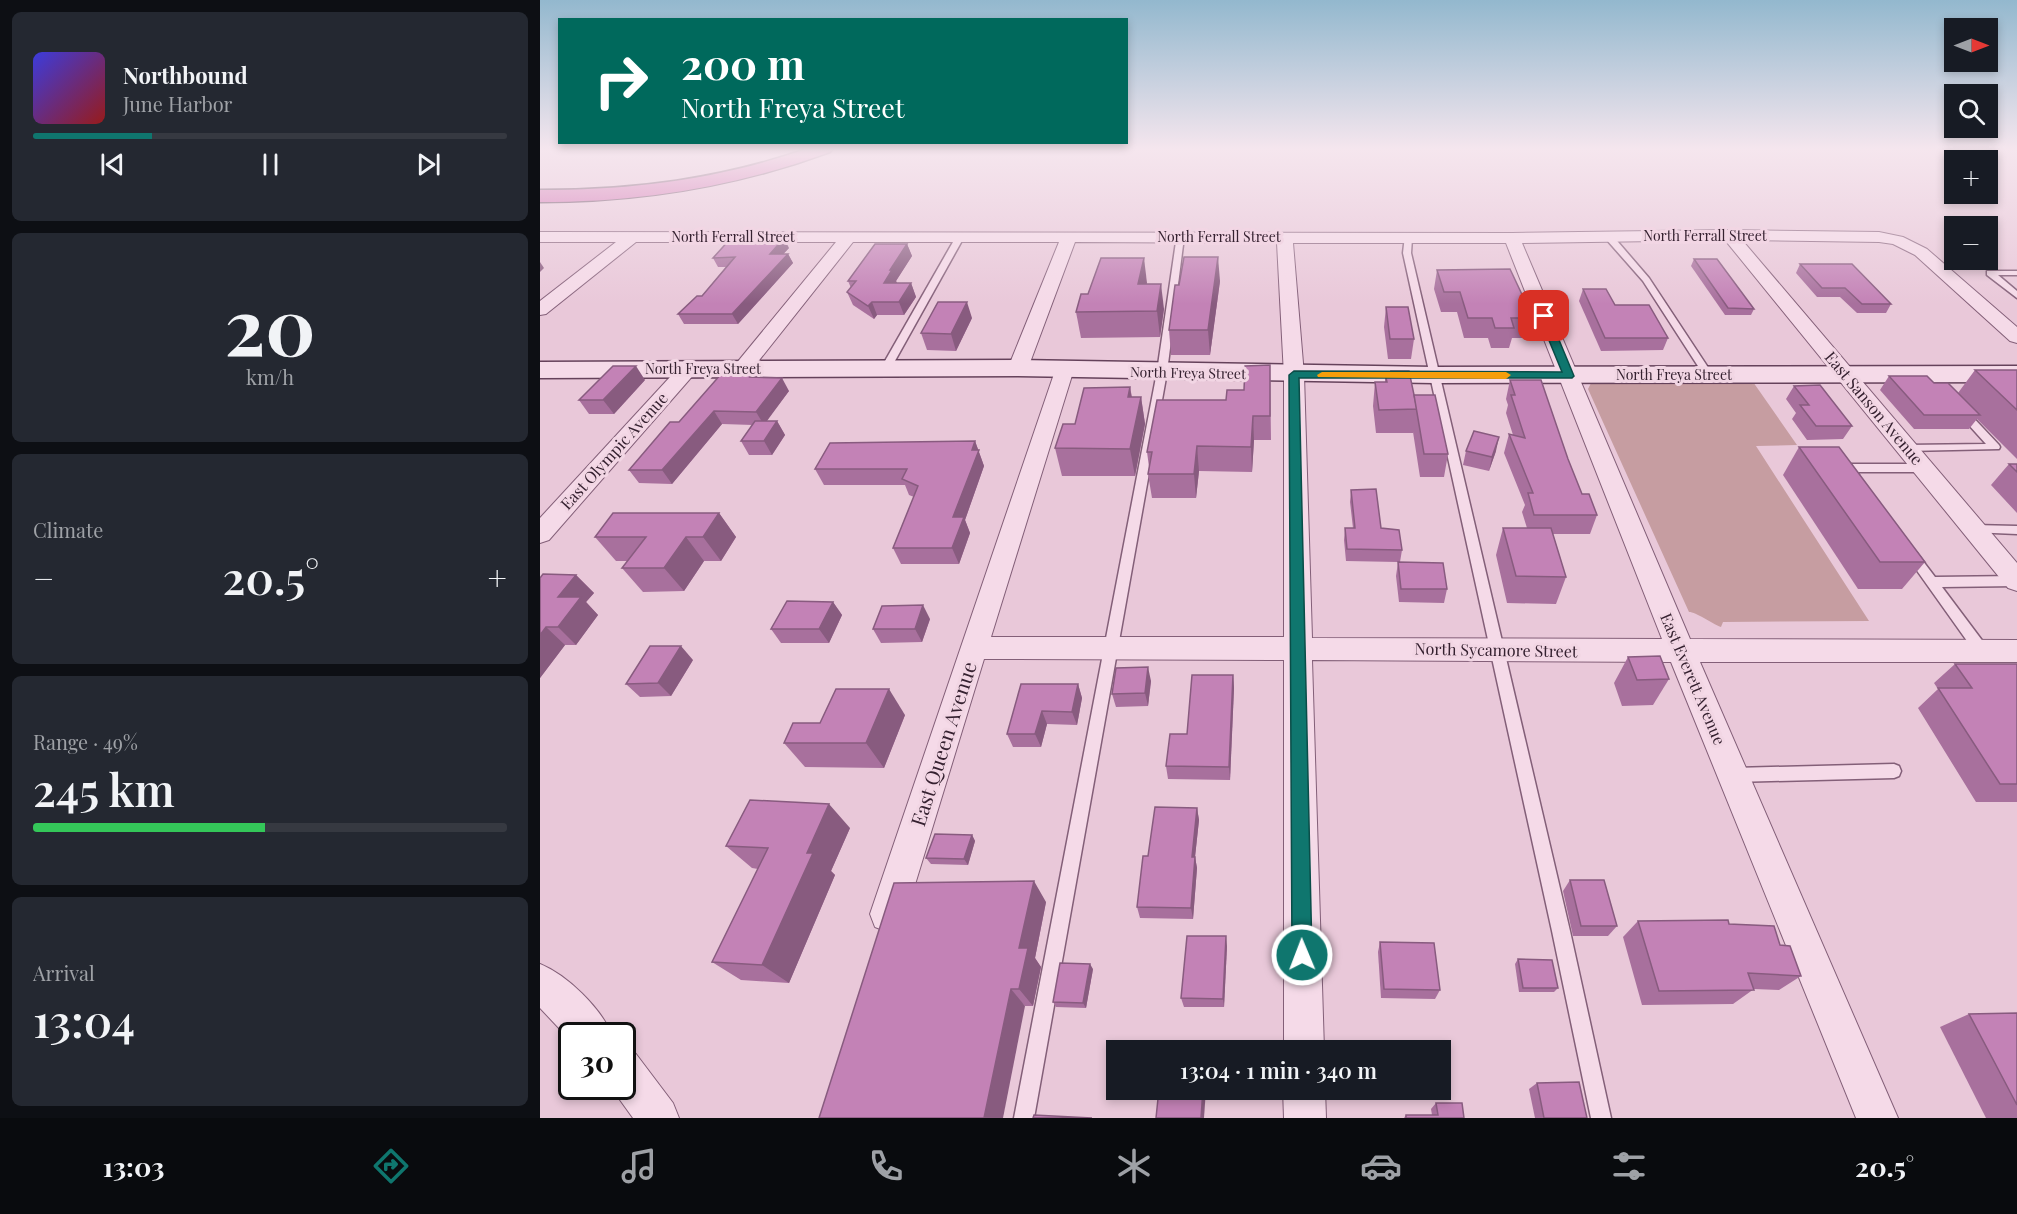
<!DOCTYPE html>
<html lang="en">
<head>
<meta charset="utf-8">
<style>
  body { margin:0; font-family:"Playfair Display",serif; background:#242831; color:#f1f3f6; height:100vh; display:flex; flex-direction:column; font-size:22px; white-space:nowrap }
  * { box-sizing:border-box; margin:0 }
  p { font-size:20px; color:#9ea1a6 }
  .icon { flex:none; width:33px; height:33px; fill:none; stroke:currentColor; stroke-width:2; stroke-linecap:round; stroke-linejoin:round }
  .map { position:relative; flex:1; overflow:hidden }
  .drawer { display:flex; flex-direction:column; gap:12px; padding:12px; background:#0d0f14; width:540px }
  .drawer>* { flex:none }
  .hud { position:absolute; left:18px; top:18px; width:570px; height:126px; border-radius:0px; box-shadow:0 3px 9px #0003; background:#00695c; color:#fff; overflow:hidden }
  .needle { width:39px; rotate:90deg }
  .tools { position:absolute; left:1404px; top:18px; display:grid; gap:12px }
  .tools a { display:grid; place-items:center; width:54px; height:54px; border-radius:0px; background:#171b24; box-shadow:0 3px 9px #0003; font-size:30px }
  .speed { position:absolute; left:18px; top:1022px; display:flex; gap:12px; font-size:30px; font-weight:700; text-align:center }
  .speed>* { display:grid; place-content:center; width:78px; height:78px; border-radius:50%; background:#171b24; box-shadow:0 3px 9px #0003; line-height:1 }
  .speed .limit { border:3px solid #111; border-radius:9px; background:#fff; color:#111 }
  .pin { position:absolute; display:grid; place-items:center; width:51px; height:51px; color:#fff; margin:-26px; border-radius:12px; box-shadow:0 3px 9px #0006 }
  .me { position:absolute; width:66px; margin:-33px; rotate:359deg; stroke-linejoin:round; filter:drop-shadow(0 0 4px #0008) }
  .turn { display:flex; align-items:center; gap:21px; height:126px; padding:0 24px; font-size:27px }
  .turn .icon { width:78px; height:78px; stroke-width:2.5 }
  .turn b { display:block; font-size:42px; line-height:51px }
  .big { font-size:45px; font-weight:600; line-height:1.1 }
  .drawer .card { flex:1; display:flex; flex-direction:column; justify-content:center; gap:9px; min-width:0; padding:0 21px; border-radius:9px; background:#242831 }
  .drawer .dial { align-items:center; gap:0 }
  .dial b { font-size:78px; line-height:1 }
  .song { display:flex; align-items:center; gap:18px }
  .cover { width:72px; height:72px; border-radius:9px; background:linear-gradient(135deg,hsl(240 70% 55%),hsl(0 70% 35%)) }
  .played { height:6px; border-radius:3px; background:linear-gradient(90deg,#0f766e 25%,#363941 25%) }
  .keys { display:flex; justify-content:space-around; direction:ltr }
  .heat { display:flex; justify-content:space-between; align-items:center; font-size:33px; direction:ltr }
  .charge { height:9px; border-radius:4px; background:linear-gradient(90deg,#34c759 49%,#363941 0) }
  .trip { position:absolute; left:566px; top:1040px; width:345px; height:60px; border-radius:0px; background:#171b24; box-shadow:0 3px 9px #0003; font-weight:600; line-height:60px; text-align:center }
  .tab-bar { display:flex; height:96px; justify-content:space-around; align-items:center; background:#090b0e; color:#9ea1a6 }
  .tab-bar .icon { width:42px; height:42px }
  .tab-bar .selected { color:#0f766e }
  .tab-bar b { font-size:27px; color:#f1f3f6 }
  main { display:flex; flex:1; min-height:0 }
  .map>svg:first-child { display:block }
  .green { fill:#c69da1 }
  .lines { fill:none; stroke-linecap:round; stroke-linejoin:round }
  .lane-casing { stroke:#835f78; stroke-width:3 }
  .street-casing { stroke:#835f78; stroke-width:2 }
  .secondary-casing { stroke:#65425b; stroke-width:3 }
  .highway-casing { stroke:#51324a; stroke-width:3 }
  .lane { fill:#f5dae8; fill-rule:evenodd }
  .street { fill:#f5dae8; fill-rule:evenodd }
  .secondary { fill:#f5dae8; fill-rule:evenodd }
  .highway { fill:#ce62aa; fill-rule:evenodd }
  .wall { fill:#a8709d }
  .shaded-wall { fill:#885b7f }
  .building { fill:#c382b6; stroke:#885b7f; stroke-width:1.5 }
  .route { fill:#0f766e; stroke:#0a4d48; stroke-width:1.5 }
  .slow { fill:#f59e0b }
  .labels { text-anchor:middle; stroke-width:6; stroke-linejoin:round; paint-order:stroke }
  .far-street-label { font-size:14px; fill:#352130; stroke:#f2d6e4 }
  .street-label { font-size:16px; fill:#352130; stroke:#f2d6e4 }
  .near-street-label { font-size:20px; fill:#352130; stroke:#f2d6e4 }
</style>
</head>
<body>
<main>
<section class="drawer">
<div class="card">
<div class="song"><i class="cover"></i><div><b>Northbound</b><p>June Harbor</p></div></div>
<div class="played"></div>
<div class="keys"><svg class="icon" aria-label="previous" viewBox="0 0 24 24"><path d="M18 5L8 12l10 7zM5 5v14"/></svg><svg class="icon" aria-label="pause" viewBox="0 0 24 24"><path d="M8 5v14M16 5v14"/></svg><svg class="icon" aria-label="next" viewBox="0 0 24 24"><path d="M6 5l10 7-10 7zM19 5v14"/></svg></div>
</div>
<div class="card dial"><b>20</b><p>km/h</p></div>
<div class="card"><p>Climate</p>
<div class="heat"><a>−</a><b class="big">20.5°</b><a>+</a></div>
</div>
<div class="card"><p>Range · 49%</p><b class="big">245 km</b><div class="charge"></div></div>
<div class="card"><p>Arrival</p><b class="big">13:04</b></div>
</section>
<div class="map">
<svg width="1477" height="1118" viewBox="0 0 1477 1118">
  <rect width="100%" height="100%" fill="#e9c8d9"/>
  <path class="green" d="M1211,379L1257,445L1216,446L1329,621L1183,622L1181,627C1171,623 1156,612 1149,612L1048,389L1051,383L1060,380Z"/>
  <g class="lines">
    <g class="lane-casing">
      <g id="lane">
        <path d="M417,235L424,237L351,368L349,370H343L341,368Z"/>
        <path d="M637,235L644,237L627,372L494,1118H474L617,372Z"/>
        <path d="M1066,235H1072L1109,278L1173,375L1171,377H1165L1103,281L1066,239Z"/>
        <path d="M865,236L872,238L871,253L1030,931L1071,1118H1051L1012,931L863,253Z"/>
        <path d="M1447,271H1477V275H1458L1477,291V298L1447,275Z"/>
        <path d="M1423,410L1427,411L1459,445L1460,447L1459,449L1367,451L1362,448L1367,445L1446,444L1418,413Z"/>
        <path d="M1309,464H1384L1389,468L1384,472H1317L1319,475L1314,479L1310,478L1304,468Z"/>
        <path d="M1434,525L1477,526V534L1430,532L1428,529L1430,526Z"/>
        <path d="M1372,551L1376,552L1395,577L1477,576V586L1402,587L1447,647L1449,651L1447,655L1442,656L1437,655L1368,558L1366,555Z"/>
        <path d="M1354,764L1359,766L1361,771L1359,776L1354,778L1194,782L1189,780L1187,775L1189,770L1194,768Z"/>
      </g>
    </g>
    <g class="street-casing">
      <g id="street">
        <path d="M1189,230L1339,232L1363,237L1387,249L1477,327V343L1470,341L1375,255L1353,244L1339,242L1202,240L1477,563V591L1468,588L1185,240L982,243L1150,639L1477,640V662H1160L1358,1118H1316L1131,662L772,660L784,1050H744V660L444,659L366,914L361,927L348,932L335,927L330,914L517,365H531L534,369L451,637H744V375L737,243L535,242L488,368L485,372H471L468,368L519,242H313L209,373H195L192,369L195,365L296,242H96L6,314L0,315V301L76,242H0V232L972,233ZM753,243H966L1122,639L772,638L764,375Z"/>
        <path d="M149,362L156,364L159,368L156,372L9,540L0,543V518L142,364Z"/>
        <path d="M0,964C27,975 61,1008 72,1035H32V1042L0,1008Z"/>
        <path d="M82,1048L96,1054L133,1103L139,1118H93L70,1086H82Z"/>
        <path d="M743,1089H785L786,1118H744Z"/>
      </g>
    </g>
    <g class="secondary-casing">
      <path id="secondary" d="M478,360L894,367L1477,366V382L894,383L478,376L0,378V362Z"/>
    </g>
    <g class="highway-casing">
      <path id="highway" d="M269,148H293L290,152C195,187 101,202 0,202V190C93,190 181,179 269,148Z"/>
    </g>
    <use href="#lane" class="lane"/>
    <use href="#street" class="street"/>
    <use href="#secondary" class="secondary"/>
    <use href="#highway" class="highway"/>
  </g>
  <g class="wall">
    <path d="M367,244L372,256L356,281L357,283H371L376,297L364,315H337L334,319L313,305L307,292L311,288L308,281Z"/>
    <path d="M249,248L243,254H248L253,263L198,324H144L138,314L162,296L186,267H178L173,258Z"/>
    <path d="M1154,259L1214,309L1211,315H1185L1151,266Z"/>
    <path d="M1260,264L1351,304L1346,313H1317L1300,297H1277L1256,273Z"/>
    <path d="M897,270L993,318L988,338H972L969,348H951L948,338H924L917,312H901L894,289Z"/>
    <path d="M680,281L670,355H631L629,330L639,285Z"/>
    <path d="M607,284L624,309L620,337L541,338L536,312L548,294Z"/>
    <path d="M1043,289L1075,305L1128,338L1123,350L1061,351L1039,301Z"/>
    <path d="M846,307L874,339L871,359H848L844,327Z"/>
    <path d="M432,318L416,351L387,350L381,333Z"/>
    <path d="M730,365L731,440H714L712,472L659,471L656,498H612L608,474L609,467L607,452L686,400L704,390Z"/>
    <path d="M1435,370H1477V459L1437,419L1429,429H1374L1340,390L1349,376L1394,383L1418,393Z"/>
    <path d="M851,371L874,397L908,454L904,477H880L873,432V433H836L833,406L835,382H845V374H851Z"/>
    <path d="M221,378L249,391L226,421H237L245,435L232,455H209L201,441L213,425L182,424L132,484L99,483L89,470Z"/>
    <path d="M105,380L74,414H49L39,400Z"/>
    <path d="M970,380L1028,459L1042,494L1057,515L1050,534H1013L1026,577L1016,604L967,603L956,555L963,528H987L982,512L985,505L964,453L969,434L973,435L966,413L968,405L966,399Z"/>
    <path d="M1254,386L1312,426L1303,439L1267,440L1252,419L1256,413L1246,399Z"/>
    <path d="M590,387L592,397H601L605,424L595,476H522L515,448L535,424Z"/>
    <path d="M435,441L444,466L425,520L430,533L419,564H361L353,548L374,497L369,495L365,485H284L275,469Z"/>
    <path d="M1259,447L1385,562L1362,589H1318L1243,475Z"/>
    <path d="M926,451H956L949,471L923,465Z"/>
    <path d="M1469,464H1477V513L1451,485Z"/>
    <path d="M811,490L841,528L862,550L860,562L907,589L904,603L859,602L856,576L858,562L806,561L804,540L805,528H813L810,502Z"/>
    <path d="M179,513L196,537L181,561H164L144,591L103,592L82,568L88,561H76L55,537Z"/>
    <path d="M36,575L54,593L46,602L58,615L36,645H25L0,678V578Z"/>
    <path d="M293,602L302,615L289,643H241L231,629Z"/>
    <path d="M390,619L382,642L341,643L333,629Z"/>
    <path d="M1088,657L1129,679L1113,705L1082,706L1074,683Z"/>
    <path d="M153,660L131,696L100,697L86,684Z"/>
    <path d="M1415,664H1477V802H1436L1378,708L1398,689L1394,683Z"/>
    <path d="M693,675L694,688L690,780L628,779L626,766L647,734Z"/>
    <path d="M611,681L608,706L576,707L572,694Z"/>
    <path d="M538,684L542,698L537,725L507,724L501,747H473L467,734Z"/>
    <path d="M365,715L344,768L265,767L244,743L280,723Z"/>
    <path d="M657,808L659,820L655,857L657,868L653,919L600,918L597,907L608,856Z"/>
    <path d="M310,828L291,871L295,875L249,983L201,980L172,962L218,869L212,868L186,846Z"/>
    <path d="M432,835L435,841L428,865L391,864L386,858Z"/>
    <path d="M1030,880L1077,926L1068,936H1033L1023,891Z"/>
    <path d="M354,883L506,902L495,958L501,967L493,1006H485Z"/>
    <path d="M1098,921L1189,924L1240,945L1261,976L1239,990L1214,989L1193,1004L1102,1005L1083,937Z"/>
    <path d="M840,942L900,990L895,999L841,998L838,952Z"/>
    <path d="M687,946L684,1007H644L641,998Z"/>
    <path d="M978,959L1018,988L1014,992H979L975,964Z"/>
    <path d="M553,969L546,1008L516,1007L513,1002Z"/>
    <path d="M1477,1013V1118H1446L1400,1027L1429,1014Z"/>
    <path d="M997,1083L1047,1118H995L989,1089Z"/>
    <path d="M896,1103L924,1118H864L866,1115H892L891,1109Z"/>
  </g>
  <g class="shaded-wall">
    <path d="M244,238L249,248L234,264L230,254Z"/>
    <path d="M367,244L372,256L356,281L357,283H344L350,270Z"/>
    <path d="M248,254L253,263L198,324L192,314Z"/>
    <path d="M678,257L680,281L670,355L668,330Z"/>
    <path d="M604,258L607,283L601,309L598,284Z"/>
    <path d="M0,262L4,268L0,272Z"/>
    <path d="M371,283L376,297L364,315L359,302Z"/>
    <path d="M621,284L624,309L620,337L617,311Z"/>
    <path d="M332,302L337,315L334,319L328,306Z"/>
    <path d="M427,302L432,318L416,351L411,334Z"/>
    <path d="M96,366L105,380L74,414L63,400Z"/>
    <path d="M217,369L224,382L210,377Z"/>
    <path d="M242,378L249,391L224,425L216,412Z"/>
    <path d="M590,387L594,414L588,397Z"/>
    <path d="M601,397L605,424L595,476L590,449Z"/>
    <path d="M174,411L182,424L132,484L122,470Z"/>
    <path d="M713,416L714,440L712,472L711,447Z"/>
    <path d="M237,421L245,435L232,455L224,441Z"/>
    <path d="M959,437L956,451L949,471L952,457Z"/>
    <path d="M435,441L444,466L425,520L430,533L419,564L412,548L413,517L432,450Z"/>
    <path d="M657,446L659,471L656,498L654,474Z"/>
    <path d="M179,513L196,537L181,561L163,537Z"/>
    <path d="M146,537L164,561L144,591L124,568Z"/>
    <path d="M36,575L54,593L46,602L58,615L36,645L18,627V597Z"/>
    <path d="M293,602L302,615L289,643L279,629Z"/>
    <path d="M383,605L390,619L382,642L375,629Z"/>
    <path d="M6,627L25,645L0,678V635Z"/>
    <path d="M141,646L153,660L131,696L118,683Z"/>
    <path d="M608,667L611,681L608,706L605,693Z"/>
    <path d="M693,675L694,688L690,780L689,767Z"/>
    <path d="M538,684L542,698L537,725L532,712Z"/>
    <path d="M349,689L365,715L344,768L326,743Z"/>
    <path d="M502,711L507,724L501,747L495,734Z"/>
    <path d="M289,804L310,828L291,871L295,875L249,983L222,965L267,853Z"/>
    <path d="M657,808L659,820L655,857L657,868L653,919L651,908L652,857Z"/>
    <path d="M432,835L435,841L428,865L424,859Z"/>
    <path d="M494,881L506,902L495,958L501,967L493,1006L479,989V948Z"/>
    <path d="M686,936L687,946L684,1007L683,999Z"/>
    <path d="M550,964L553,969L546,1008L543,1003Z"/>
    <path d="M471,989L485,1006L463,1118H444Z"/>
    <path d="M663,1089H666L664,1118H661Z"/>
  </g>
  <g class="building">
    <path d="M191,238H244L230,254H248L192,314H138L157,296H162L195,257L173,258Z"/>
    <path d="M335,244H367L350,270H352L344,283H371L359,302H332L328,306L307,292L316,281H308Z"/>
    <path d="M644,257H678L668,330H629L635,285H639Z"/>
    <path d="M561,258H604L598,284H621L617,311L536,312L541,294H548Z"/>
    <path d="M1154,259H1177L1214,309L1188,308Z"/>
    <path d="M1260,264H1312L1351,304H1322L1305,288H1282Z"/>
    <path d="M970,269L993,318H971L974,328H955L952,318H928L920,292H904L897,270Z"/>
    <path d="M1043,289H1066L1075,305H1109L1128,338H1065Z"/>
    <path d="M398,302H427L411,334L381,333Z"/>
    <path d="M846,307H868L874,339H850Z"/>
    <path d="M730,365V416H713L711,447L657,446L654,474H608L612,452H607L617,400H686L687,390H704L705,366Z"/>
    <path d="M73,366H96L63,400H39Z"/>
    <path d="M182,369H217L210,377L242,378L216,412L174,411L122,470H89L130,422H139L182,373Z"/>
    <path d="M1435,370H1477V410Z"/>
    <path d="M851,371H869L877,409L839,410L835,382H847L845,374H852Z"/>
    <path d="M1349,376H1387L1394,383H1408L1440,415H1384Z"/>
    <path d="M970,380H1001L1028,459L1042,494H1049L1057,515H994L988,493H993L969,434L985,438L971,395H975Z"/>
    <path d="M1280,385L1312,426H1276L1260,405H1269L1254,386Z"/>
    <path d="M590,387L588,397H601L590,449L515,448L523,424H535L544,388Z"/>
    <path d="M874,395H895L908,454H884Z"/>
    <path d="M215,421H237L224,441H201Z"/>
    <path d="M934,431L959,437L952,457L926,451Z"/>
    <path d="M435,441L432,450H439L413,517H424L412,548H353L378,486L362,479L367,469H275L290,443Z"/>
    <path d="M1259,447H1299L1385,562H1340Z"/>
    <path d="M1469,464H1477V472Z"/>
    <path d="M836,489L841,528L859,530L862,550L807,549L805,528H815L811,490Z"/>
    <path d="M73,513H179L163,537H146L124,568H82L106,537H55Z"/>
    <path d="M963,528H1011L1026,577L976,576Z"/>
    <path d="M858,562L903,563L907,589H861Z"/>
    <path d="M3,574L36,575L18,597H41L18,627H6L0,635V578Z"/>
    <path d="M247,601L293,602L279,629H231Z"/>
    <path d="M383,605L375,629H333L342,606Z"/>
    <path d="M110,646H141L118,683L86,684Z"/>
    <path d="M1120,656L1129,679L1097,680L1088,657Z"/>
    <path d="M1415,664H1477V784H1460L1398,688H1432Z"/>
    <path d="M608,667L605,693L572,694L576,668Z"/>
    <path d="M652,675H693L689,767L626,766L630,734H647Z"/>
    <path d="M481,684H538L532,712L502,711L495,734H467Z"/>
    <path d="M296,689H349L326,743H244L253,723H280Z"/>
    <path d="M210,800L289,804L267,853H273L222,965L172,962L228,848L186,846Z"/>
    <path d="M615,807L657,808L652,857H655L651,908L597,907L603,856H608Z"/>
    <path d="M395,834L432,835L424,859L386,858Z"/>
    <path d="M1030,880H1064L1077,926H1041Z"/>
    <path d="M494,881L479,948H488L479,989H471L444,1118H279L354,883Z"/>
    <path d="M1188,920L1189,924L1234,926L1240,945L1250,946L1261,976L1208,973L1214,990L1119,991L1098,921Z"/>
    <path d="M647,936H686L683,999L641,998Z"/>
    <path d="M840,942L894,943L900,990L844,989Z"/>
    <path d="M978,959L1012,960L1018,988H983Z"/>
    <path d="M520,963L550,964L543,1003L513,1002Z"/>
    <path d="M1477,1013V1105L1429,1014Z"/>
    <path d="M625,1042L667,1043V1050H624Z"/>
    <path d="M1039,1082L1047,1118H1004L997,1083Z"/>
    <path d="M619,1089H663L661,1118H616Z"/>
    <path d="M896,1103H922L924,1118H866V1115H898Z"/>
    <path d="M494,1115L552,1118H493Z"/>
  </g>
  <linearGradient id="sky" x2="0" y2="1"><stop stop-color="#93b8ce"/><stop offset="0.49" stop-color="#f5e6ee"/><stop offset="1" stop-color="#f5e6ee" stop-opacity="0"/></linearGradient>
  <rect width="1477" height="304" fill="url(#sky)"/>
  <path class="route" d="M1000,314L1009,316L1034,376L1032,378H759L772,955L769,962L762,965L755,962L752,955L749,375L754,371L1022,372L999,316Z"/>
  <path class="slow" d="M782,372H966L971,375L966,379L778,377L777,375Z"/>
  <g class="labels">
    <g class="far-street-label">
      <text x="1165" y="241">North Ferrall Street</text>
      <text x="193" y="242">North Ferrall Street</text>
      <text x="679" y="242">North Ferrall Street</text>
      <text x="163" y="374">North Freya Street</text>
      <text transform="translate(648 373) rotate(1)" y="5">North Freya Street</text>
      <text x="1134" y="380">North Freya Street</text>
    </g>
    <g class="street-label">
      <text transform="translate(1334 408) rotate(50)" y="6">East Sanson Avenue</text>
      <text transform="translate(74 451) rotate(-48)" y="6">East Olympic Avenue</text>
      <text transform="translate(956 650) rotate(1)" y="6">North Sycamore Street</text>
      <text transform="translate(1153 679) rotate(67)" y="6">East Everett Avenue</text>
    </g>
    <g class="near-street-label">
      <text transform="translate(404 744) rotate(-72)" y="7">East Queen Avenue</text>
    </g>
  </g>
</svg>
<div class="tools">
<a><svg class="needle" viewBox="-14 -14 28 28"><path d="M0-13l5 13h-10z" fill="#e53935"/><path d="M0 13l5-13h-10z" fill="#9ea1a6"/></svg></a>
<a><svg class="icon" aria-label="search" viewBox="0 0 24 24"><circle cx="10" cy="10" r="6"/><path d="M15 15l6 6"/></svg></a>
<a>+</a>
<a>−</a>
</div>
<div class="speed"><div class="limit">30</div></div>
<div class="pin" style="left:1004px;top:316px;background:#d93025"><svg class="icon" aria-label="arrive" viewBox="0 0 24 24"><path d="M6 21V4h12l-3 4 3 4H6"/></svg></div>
<svg class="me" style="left:762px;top:955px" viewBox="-20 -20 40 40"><circle r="17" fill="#0f766e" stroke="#fff" stroke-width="3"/><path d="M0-11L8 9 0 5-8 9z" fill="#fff"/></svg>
<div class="trip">13:04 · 1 min · 340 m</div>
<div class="hud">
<div class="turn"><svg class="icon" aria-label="right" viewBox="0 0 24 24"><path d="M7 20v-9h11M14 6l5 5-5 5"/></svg><div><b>200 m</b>North Freya Street</div></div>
</div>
</div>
</main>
<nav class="tab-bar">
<b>13:03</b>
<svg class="icon selected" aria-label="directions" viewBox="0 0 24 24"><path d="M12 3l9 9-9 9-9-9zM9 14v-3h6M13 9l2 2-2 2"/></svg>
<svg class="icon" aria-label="music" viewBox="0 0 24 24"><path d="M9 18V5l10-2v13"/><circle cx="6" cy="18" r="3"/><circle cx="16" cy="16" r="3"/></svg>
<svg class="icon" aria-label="phone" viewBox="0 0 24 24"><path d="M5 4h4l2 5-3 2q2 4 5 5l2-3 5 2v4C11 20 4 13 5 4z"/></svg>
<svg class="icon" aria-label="climate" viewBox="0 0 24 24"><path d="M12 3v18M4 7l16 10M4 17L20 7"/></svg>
<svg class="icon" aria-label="car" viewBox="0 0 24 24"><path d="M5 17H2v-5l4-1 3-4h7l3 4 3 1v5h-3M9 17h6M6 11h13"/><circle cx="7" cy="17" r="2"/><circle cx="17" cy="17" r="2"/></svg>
<svg class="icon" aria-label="filters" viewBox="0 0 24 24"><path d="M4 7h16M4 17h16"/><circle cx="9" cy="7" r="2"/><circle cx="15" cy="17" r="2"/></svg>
<b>20.5°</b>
</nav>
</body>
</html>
